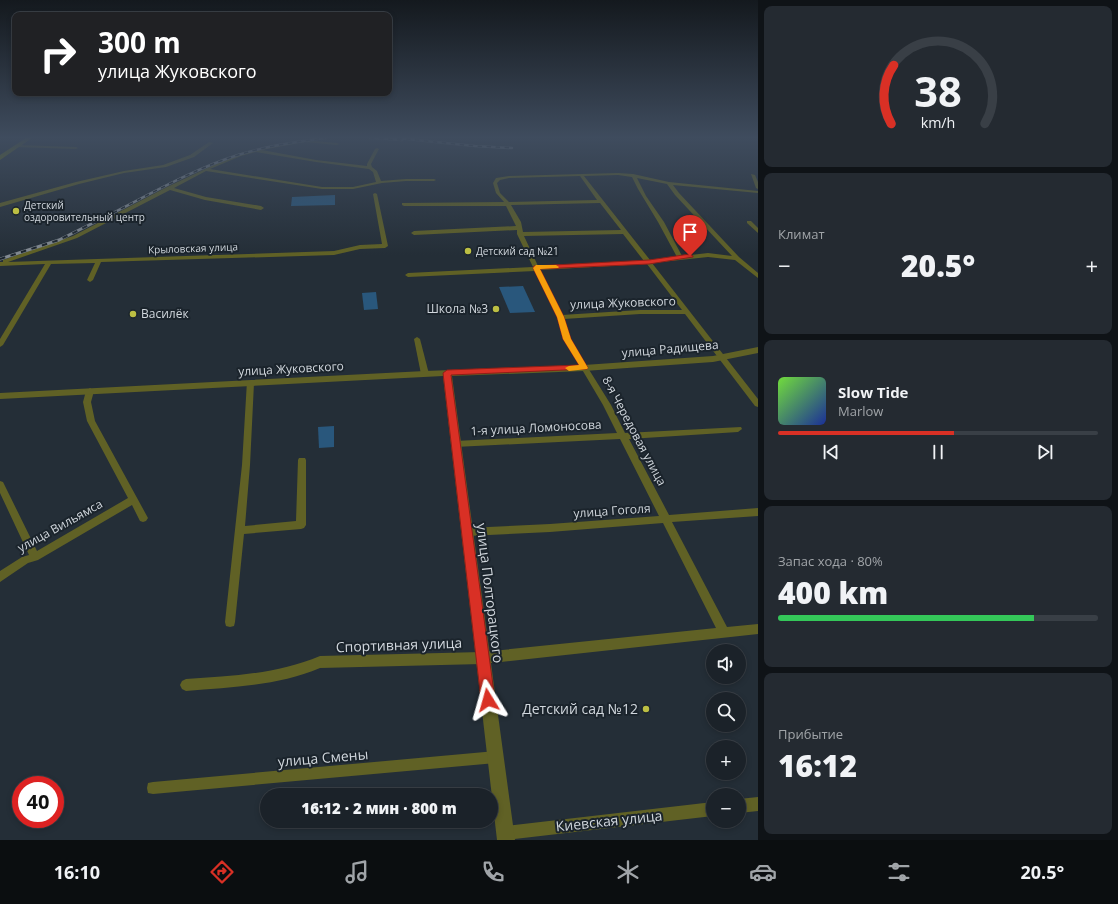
<!DOCTYPE html>
<html lang="ru">
<head>
<meta charset="utf-8">
<style>
  body { margin:0; font-family:"Open Sans",sans-serif; background:#242a31; color:#f1f3f6; height:100vh; display:flex; flex-direction:column; font-size:15px; white-space:nowrap }
  * { box-sizing:border-box; margin:0 }
  p { font-size:13px; color:#a0a4a8 }
  .icon { flex:none; width:22px; height:22px; fill:none; stroke:currentColor; stroke-width:2; stroke-linecap:round; stroke-linejoin:round }
  .map { position:relative; flex:1; overflow:hidden }
  .drawer { display:flex; flex-direction:column; gap:6px; padding:6px; background:#0f1317; width:360px }
  .drawer>* { flex:none }
  .banner { position:absolute; left:12px; top:12px; width:380px; height:84px; border-radius:8px; box-shadow:0 2px 6px #0003,0 0 0 1px #393f46; background:#202124; color:#fff; overflow:hidden }
  .fabs { position:absolute; left:706px; top:644px; display:grid; gap:8px }
  .fabs a { display:grid; place-items:center; width:40px; height:40px; border-radius:50%; background:#1b2229; box-shadow:0 2px 6px #0003,0 0 0 1px #393f46; font-size:20px }
  .speed { position:absolute; left:12px; top:776px; display:flex; gap:8px; font-size:20px; font-weight:700; text-align:center }
  .speed>* { display:grid; place-content:center; width:52px; height:52px; border-radius:50%; background:#1b2229; box-shadow:0 2px 6px #0003,0 0 0 1px #393f46; line-height:1 }
  .speed .limit { border:6px solid #d22; background:#fff; color:#111 }
  .pin { position:absolute; display:grid; place-items:center; width:34px; height:34px; color:#fff; margin:-41px -17px; border-radius:50% 50% 50% 0; rotate:-45deg; box-shadow:0 0 4px #0007 }
  .pin .icon { rotate:45deg }
  .me { position:absolute; width:44px; margin:-22px; rotate:352deg; stroke-linejoin:round; filter:drop-shadow(0 0 3px #0008) }
  .turn { display:flex; align-items:center; gap:14px; height:84px; padding:0 20px; font-size:18px }
  .turn .icon { width:52px; height:52px; stroke-width:2.5 }
  .turn b { display:block; font-size:28px; line-height:34px }
  .big { font-size:30px; font-weight:800; line-height:1.1 }
  .drawer .widget { flex:1; display:flex; flex-direction:column; justify-content:center; gap:6px; min-width:0; padding:0 14px; border-radius:8px; background:#242a31 }
  .drawer .dial { align-items:center; gap:0 }
  .dial svg { height:104px; overflow:visible; fill:none; stroke:#393f46; stroke-width:7; stroke-linecap:round; text-anchor:middle }
  .dial text { fill:#f1f3f6; stroke:none }
  .song { display:flex; align-items:center; gap:12px }
  .cover { width:48px; height:48px; border-radius:6px; background:linear-gradient(135deg,hsl(100 70% 55%),hsl(230 70% 35%)) }
  .played { height:4px; border-radius:2px; background:linear-gradient(90deg,#d93025 55%,#393f46 55%) }
  .keys { display:flex; justify-content:space-around; direction:ltr }
  .heat { display:flex; justify-content:space-between; align-items:center; font-size:22px; direction:ltr }
  .charge { height:6px; border-radius:3px; background:linear-gradient(90deg,#34c759 80%,#393f46 0) }
  .trip { position:absolute; left:260px; top:788px; width:238px; height:40px; border-radius:20px; background:#1b2229; box-shadow:0 2px 6px #0003,0 0 0 1px #393f46; font-weight:800; line-height:40px; text-align:center }
  .dock { display:flex; height:64px; justify-content:space-around; align-items:center; background:#0b0e10; color:#a0a4a8 }
  .dock .icon { width:28px; height:28px }
  .dock .active { color:#d93025 }
  .dock b { font-size:18px; color:#f1f3f6 }
  main { display:flex; flex:1; min-height:0 }
  .map>svg:first-child { display:block }
  .green { fill:#29577c }
  .lines { fill:none; stroke-linecap:round; stroke-linejoin:round }
  .minor { fill:#606125; fill-rule:evenodd }
  .tertiary { fill:#606125; fill-rule:evenodd }
  .secondary { fill:#7c7e04; fill-rule:evenodd }
  .rail-far1-casing { stroke:#828a92; stroke-width:2.5 }
  .rail-casing { stroke:#828a92; stroke-width:3 }
  .rail-far1 { stroke:#1b242c; stroke-width:1.5; stroke-dasharray:4.5; stroke-linecap:butt }
  .rail { stroke:#1b242c; stroke-width:2; stroke-dasharray:5.5; stroke-linecap:butt }
  .route { fill:#d93025; stroke:#8d1f18 }
  .slow { fill:#f59e0b }
  .poi-dot { fill:#bcbf43; stroke:#1b242c; stroke-width:1.5 }
  .labels { text-anchor:middle; stroke-width:4; stroke-linejoin:round; paint-order:stroke }
  .far-poi-label { font-size:10px; fill:#d1d7dd; stroke:#1b242c; text-anchor:start }
  .far-street-label { font-size:10px; fill:#d1d7dd; stroke:#1b242c }
  .street-label { font-size:12px; fill:#d1d7dd; stroke:#1b242c }
  .poi-label { font-size:12px; fill:#d1d7dd; stroke:#1b242c; text-anchor:end }
  .near-street-label { font-size:14px; fill:#d1d7dd; stroke:#1b242c }
  .near-poi-label { font-size:14px; fill:#d1d7dd; stroke:#1b242c; text-anchor:end }
</style>
</head>
<body>
<main>
<div class="map">
<svg width="758" height="840" viewBox="0 0 758 840">
  <rect width="100%" height="100%" fill="#242e37"/>
  <g class="green">
    <path d="M335,195V205L291,206L292,197Z"/>
    <path d="M523,286L535,312L510,313L499,287Z"/>
    <path d="M376,292L378,309L364,310L362,293Z"/>
    <path d="M334,426V447L319,448L318,427Z"/>
  </g>
  <g class="lines">
    <g class="minor">
      <path d="M305,140L337,143L339,144L337,145L305,142L262,150L316,160L367,166V164L375,149L377,148L379,149L371,164L372,167L377,171L381,181L406,179H434L436,180L434,181H406L382,183L353,189H322L206,171L174,188L206,197L261,206L264,208L261,210L205,200L170,190L77,238L8,262L334,251L360,245L382,244L373,194L375,193L377,194L388,246L385,248L360,249L334,255L101,262L93,280L90,282L87,280L95,263L51,264L3,345L0,347V339L45,264L0,266V262H3V260L73,236L167,187L237,154L273,145ZM256,152L316,162L369,169L373,172L376,182L353,187H322L210,169L241,156Z"/>
      <path d="M209,142L213,143L194,157L166,167L124,173L79,184L0,207V203L76,182L124,171L163,165L190,155Z"/>
      <path d="M17,145L76,147L78,148L76,149L15,147V145Z"/>
      <path d="M618,173L633,174L669,182L758,191V193L673,185L679,193L739,257L758,273V278L735,260L708,257L652,263L758,399V407L755,406L685,314H640L564,319L570,339L611,405L625,433L741,427L742,429L738,432L629,439L669,515L758,508V516L672,522L727,627L758,624V634L482,664L320,668C277,686 232,687 186,691L182,689L180,685L182,681L186,679C232,676 277,674 320,656L482,652L716,628L663,523L550,532L467,536L464,535L462,532L464,529L467,528L550,524L659,516L620,439L455,447L452,446L451,444L452,442L455,441L617,433L603,405L564,339L557,317L535,271L408,277L405,275L408,273L533,267L517,234V230L414,235L411,233L414,231L516,226L506,206H404L402,205V203L504,202L496,193L493,183L496,178L509,176ZM618,175L632,177L638,189L658,222L677,257L650,260L584,176ZM580,176L597,200L509,202L500,193L497,183L500,180L509,178ZM637,178L667,184L675,195L732,256L708,253L682,256L664,222L646,196ZM600,203L621,230L523,232L521,222L511,205ZM623,234L644,261L538,266L524,236ZM647,264L682,310H640L562,315L540,270Z"/>
      <path d="M751,174L755,175L758,182V189L756,188Z"/>
      <path d="M747,221H751L758,228V233L747,223Z"/>
      <path d="M417,337L420,339L429,374L425,376L421,374L414,339Z"/>
      <path d="M247,381H253L254,383L250,465L245,526L296,521L298,460L299,458H305L306,460V525L304,528L301,529L244,534L235,622L234,626L230,627L226,626L225,622L242,465Z"/>
      <path d="M90,388L94,391L91,402L95,421L148,518L146,521L143,522L140,521L132,505L38,560L28,563L0,582V571L22,557L29,555L0,493V481L3,482L4,484L37,551L128,498L87,421L83,402L86,391Z"/>
      <path d="M496,751L500,753L502,757L500,761L496,763L153,794L148,793L147,788L148,783L153,782Z"/>
      <path d="M758,797V811L739,813V799Z"/>
      <path d="M713,802V816L505,840L500,838L498,833L500,828L505,826Z"/>
    </g>
    <path class="tertiary" d="M758,347V353L713,362L584,371L452,376L515,840H497L443,376L0,399V393L425,371L584,365L713,356Z"/>
    <path class="secondary" d="M26,138H32L0,160V155Z"/>
    <g class="rail-far1-casing">
      <g id="rail-far1">
        <path d="M370,138L402,140"/>
        <path d="M397,138L475,146L512,148"/>
        <path d="M97,221C142,199 190,170 238,155C266,146 296,142 325,138"/>
      </g>
    </g>
    <g class="rail-casing">
      <path id="rail" d="M0,259L59,240L99,220"/>
    </g>
    <use href="#rail-far1" class="rail-far1"/>
    <use href="#rail" class="rail"/>
  </g>
  <linearGradient id="sky" x2="0" y2="1"><stop stop-color="#14191e"/><stop offset="0.54" stop-color="#3f4c5e"/><stop offset="1" stop-color="#3f4c5e" stop-opacity="0"/></linearGradient>
  <rect width="758" height="255" fill="url(#sky)"/>
  <path class="route" d="M690,254L693,256V257L649,264L540,269L564,317L571,339L588,368L587,369L451,375L495,700L493,705L488,707L483,705L481,700L443,373L447,370L579,365L563,339L557,317L533,268L534,266L649,260Z"/>
  <path class="slow" d="M556,265L559,267L558,268L540,269L564,317L571,339L588,368L587,369L569,371L565,368L569,366L579,365L563,339L557,317L533,268L536,265Z"/>
  <g class="poi-dot">
    <circle cx="16" cy="211" r="4"/>
    <circle cx="468" cy="251" r="4"/>
    <circle cx="496" cy="309" r="4"/>
    <circle cx="133" cy="314" r="4"/>
    <circle cx="646" cy="709" r="4"/>
  </g>
  <g class="labels">
    <g class="far-poi-label">
      <text x="24" y="209">Детский<tspan x="24" dy="12">оздоровительный центр</tspan></text>
      <text x="476" y="255">Детский сад №21</text>
    </g>
    <g class="far-street-label">
      <text transform="translate(193 248) rotate(-2)" y="4">Крыловская улица</text>
    </g>
    <g class="street-label">
      <text transform="translate(623 303) rotate(-2)" y="4">улица Жуковского</text>
      <text transform="translate(670 349) rotate(-5)" y="4">улица Радищева</text>
      <text transform="translate(291 369) rotate(-3)" y="4">улица Жуковского</text>
      <text transform="translate(536 428) rotate(-3)" y="4">1-я улица Ломоносова</text>
      <text transform="translate(634 431) rotate(62)" y="4">8-я Чередовая улица</text>
      <text transform="translate(612 511) rotate(-4)" y="4">улица Гоголя</text>
      <text transform="translate(60 526) rotate(-29)" y="4">улица Вильямса</text>
    </g>
    <g class="poi-label">
      <text x="488" y="313">Школа №3</text>
      <text x="141" y="318" text-anchor="start">Василёк</text>
    </g>
    <g class="near-street-label">
      <text transform="translate(490 593) rotate(83)" y="5">улица Полторацкого</text>
      <text transform="translate(399 645) rotate(-2)" y="5">Спортивная улица</text>
      <text transform="translate(323 758) rotate(-5)" y="5">улица Смены</text>
      <text transform="translate(609 821) rotate(-6)" y="5">Киевская улица</text>
    </g>
    <g class="near-poi-label">
      <text x="638" y="714">Детский сад №12</text>
    </g>
  </g>
</svg>
<div class="fabs">
<a><svg class="icon" aria-label="sound" viewBox="0 0 24 24"><path d="M4 9h4l5-4v14l-5-4H4zM17 9q2 3 0 6"/></svg></a>
<a><svg class="icon" aria-label="search" viewBox="0 0 24 24"><circle cx="10" cy="10" r="6"/><path d="M15 15l6 6"/></svg></a>
<a>+</a>
<a>−</a>
</div>
<div class="speed"><div class="limit">40</div></div>
<div class="pin" style="left:690px;top:256px;background:#d93025"><svg class="icon" aria-label="arrive" viewBox="0 0 24 24"><path d="M6 21V4h12l-3 4 3 4H6"/></svg></div>
<svg class="me" style="left:488px;top:700px" viewBox="-20 -20 40 40"><path d="M0-17L14 15 0 8-14 15z" fill="#d93025" stroke="#fff" stroke-width="4"/></svg>
<div class="trip">16:12 · 2 мин · 800 m</div>
<div class="banner">
<div class="turn"><svg class="icon" aria-label="right" viewBox="0 0 24 24"><path d="M7 20v-9h11M14 6l5 5-5 5"/></svg><div><b>300 m</b>улица Жуковского</div></div>
</div>
</div>
<section class="drawer">
<div class="widget dial"><svg viewBox="0 0 100 80">
<path d="M14 69A42 42 0 1 1 86 69"/>
<path d="M14 69A42 42 0 0 1 16 24" stroke="#d93025"/>
<text x="50" y="56" font-size="32" font-weight="700">38</text>
<text x="50" y="72" font-size="11">km/h</text>
</svg></div>
<div class="widget"><p>Климат</p>
<div class="heat"><a>−</a><b class="big">20.5°</b><a>+</a></div>
</div>
<div class="widget">
<div class="song"><i class="cover"></i><div><b>Slow Tide</b><p>Marlow</p></div></div>
<div class="played"></div>
<div class="keys"><svg class="icon" aria-label="previous" viewBox="0 0 24 24"><path d="M18 5L8 12l10 7zM5 5v14"/></svg><svg class="icon" aria-label="pause" viewBox="0 0 24 24"><path d="M8 5v14M16 5v14"/></svg><svg class="icon" aria-label="next" viewBox="0 0 24 24"><path d="M6 5l10 7-10 7zM19 5v14"/></svg></div>
</div>
<div class="widget"><p>Запас хода · 80%</p><b class="big">400 km</b><div class="charge"></div></div>
<div class="widget"><p>Прибытие</p><b class="big">16:12</b></div>
</section>
</main>
<nav class="dock">
<b>16:10</b>
<svg class="icon active" aria-label="directions" viewBox="0 0 24 24"><path d="M12 3l9 9-9 9-9-9zM9 14v-3h6M13 9l2 2-2 2"/></svg>
<svg class="icon" aria-label="music" viewBox="0 0 24 24"><path d="M9 18V5l10-2v13"/><circle cx="6" cy="18" r="3"/><circle cx="16" cy="16" r="3"/></svg>
<svg class="icon" aria-label="phone" viewBox="0 0 24 24"><path d="M5 4h4l2 5-3 2q2 4 5 5l2-3 5 2v4C11 20 4 13 5 4z"/></svg>
<svg class="icon" aria-label="climate" viewBox="0 0 24 24"><path d="M12 3v18M4 7l16 10M4 17L20 7"/></svg>
<svg class="icon" aria-label="car" viewBox="0 0 24 24"><path d="M5 17H2v-5l4-1 3-4h7l3 4 3 1v5h-3M9 17h6M6 11h13"/><circle cx="7" cy="17" r="2"/><circle cx="17" cy="17" r="2"/></svg>
<svg class="icon" aria-label="filters" viewBox="0 0 24 24"><path d="M4 7h16M4 17h16"/><circle cx="9" cy="7" r="2"/><circle cx="15" cy="17" r="2"/></svg>
<b>20.5°</b>
</nav>
</body>
</html>
